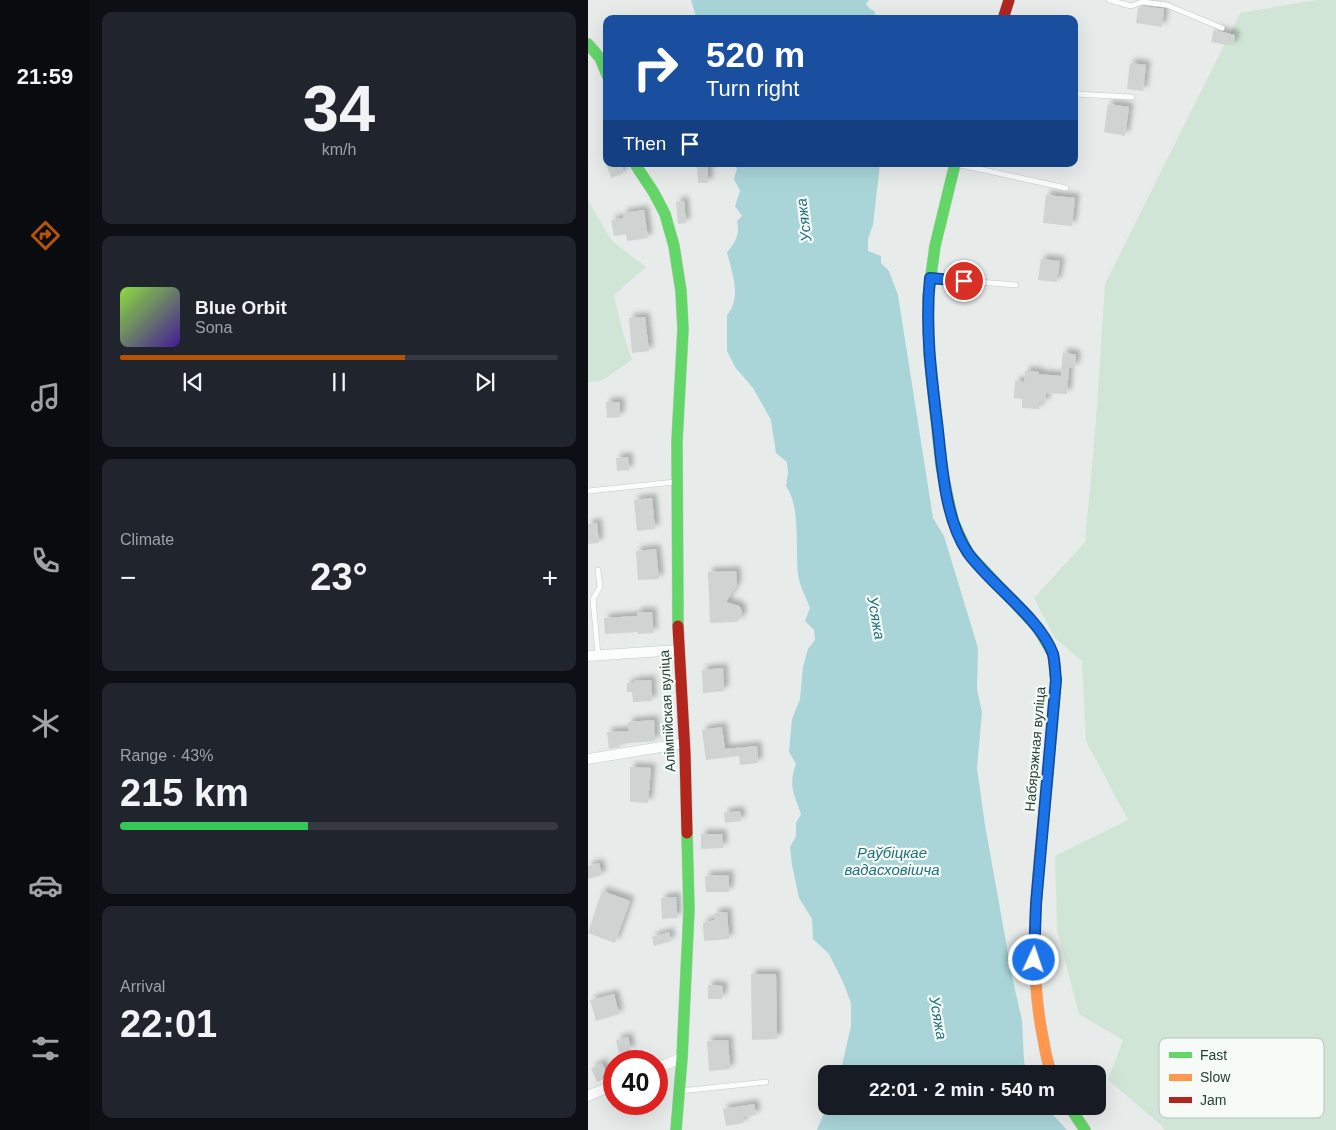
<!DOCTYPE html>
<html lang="en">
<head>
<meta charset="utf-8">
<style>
  body { margin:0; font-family:Arial,sans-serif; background:#20242c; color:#f1f3f6; height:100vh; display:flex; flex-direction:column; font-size:19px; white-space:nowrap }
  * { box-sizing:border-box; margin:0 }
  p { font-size:16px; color:#9ea1a6 }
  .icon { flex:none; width:28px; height:28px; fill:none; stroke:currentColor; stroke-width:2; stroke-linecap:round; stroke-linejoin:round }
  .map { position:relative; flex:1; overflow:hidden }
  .details { display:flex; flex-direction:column; gap:12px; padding:12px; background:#0d0f14; width:498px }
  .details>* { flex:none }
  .banner { position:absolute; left:15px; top:15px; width:475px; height:152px; border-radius:10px; box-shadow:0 5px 20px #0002; background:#1a4fa0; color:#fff; overflow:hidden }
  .speed { position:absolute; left:15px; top:1050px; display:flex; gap:10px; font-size:25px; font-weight:700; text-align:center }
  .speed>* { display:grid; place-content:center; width:65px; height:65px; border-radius:50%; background:#171b24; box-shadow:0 5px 20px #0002; line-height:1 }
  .speed .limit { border:8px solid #d22; background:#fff; color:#111 }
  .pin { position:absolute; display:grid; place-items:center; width:42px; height:42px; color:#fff; margin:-21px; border:2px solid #fff; border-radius:50%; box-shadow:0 1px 5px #0007 }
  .me { position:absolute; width:55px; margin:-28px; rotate:3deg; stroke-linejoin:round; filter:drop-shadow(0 0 4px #0008) }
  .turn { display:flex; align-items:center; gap:18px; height:105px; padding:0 20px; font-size:22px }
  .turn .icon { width:65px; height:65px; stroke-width:2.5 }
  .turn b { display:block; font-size:35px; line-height:42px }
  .then { display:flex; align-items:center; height:48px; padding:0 20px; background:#0003; gap:10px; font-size:19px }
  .big { font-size:38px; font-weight:800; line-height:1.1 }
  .details .card { flex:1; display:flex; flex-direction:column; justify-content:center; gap:8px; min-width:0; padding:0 18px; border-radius:10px; background:#20242c }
  .details .dial { align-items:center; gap:0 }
  .dial b { font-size:65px; line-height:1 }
  .song { display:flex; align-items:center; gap:15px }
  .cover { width:60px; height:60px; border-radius:8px; background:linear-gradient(135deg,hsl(90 70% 55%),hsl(260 70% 35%)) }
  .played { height:5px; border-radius:2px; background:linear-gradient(90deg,#b45309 65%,#363941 65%) }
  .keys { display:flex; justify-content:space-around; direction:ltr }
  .heat { display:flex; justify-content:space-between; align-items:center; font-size:28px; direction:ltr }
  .charge { height:8px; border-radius:4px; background:linear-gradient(90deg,#34c759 43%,#363941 0) }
  .trip { position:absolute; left:230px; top:1065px; width:288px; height:50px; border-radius:10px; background:#171b24; box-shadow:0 5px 20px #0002; font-weight:800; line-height:50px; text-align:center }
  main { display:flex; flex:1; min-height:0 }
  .tab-bar { display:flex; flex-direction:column; width:90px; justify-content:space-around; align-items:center; background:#090b0e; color:#9ea1a6 }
  .tab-bar .icon { width:35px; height:35px }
  .tab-bar .active { color:#b45309 }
  .tab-bar b { font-size:22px; color:#f1f3f6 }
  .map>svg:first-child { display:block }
  .green { fill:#d1e5d6 }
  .water { fill:#a9d5d9 }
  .building { fill:#cfd3d1; filter:url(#shadow) }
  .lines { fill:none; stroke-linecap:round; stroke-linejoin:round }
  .lane-casing { stroke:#c4c9c7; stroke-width:6 }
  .street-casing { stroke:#c4c9c7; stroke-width:11 }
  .fast-casing { stroke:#c3cac7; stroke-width:12 }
  .slow-casing { stroke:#c3cac7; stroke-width:12 }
  .jam-casing { stroke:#c3cac7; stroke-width:12 }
  .lane { stroke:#fbfcfc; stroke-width:5 }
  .street { stroke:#fbfcfc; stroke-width:10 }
  .fast { stroke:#63d668; stroke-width:11 }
  .slow { stroke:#ff974d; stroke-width:11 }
  .jam { stroke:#b3261e; stroke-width:11 }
  .route-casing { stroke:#114b97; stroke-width:12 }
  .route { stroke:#1a73e8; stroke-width:9 }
  .labels { text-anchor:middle; stroke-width:4.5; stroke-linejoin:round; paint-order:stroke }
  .street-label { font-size:14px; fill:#244138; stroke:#f6fbf8 }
  .water-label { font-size:15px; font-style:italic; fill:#1e717d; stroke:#f6fbf8 }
  .key { fill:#f6fbf8; stroke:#b7c3be; stroke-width:1 }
  .key-label { font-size:14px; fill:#244138 }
</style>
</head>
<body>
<main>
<nav class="tab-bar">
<b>21:59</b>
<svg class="icon active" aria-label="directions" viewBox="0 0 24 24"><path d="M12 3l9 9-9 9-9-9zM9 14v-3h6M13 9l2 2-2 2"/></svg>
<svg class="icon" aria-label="music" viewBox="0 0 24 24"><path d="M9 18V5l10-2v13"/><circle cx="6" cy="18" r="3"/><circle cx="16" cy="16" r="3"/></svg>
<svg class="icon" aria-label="phone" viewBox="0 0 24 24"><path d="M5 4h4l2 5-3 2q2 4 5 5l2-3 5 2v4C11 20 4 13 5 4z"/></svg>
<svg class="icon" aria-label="climate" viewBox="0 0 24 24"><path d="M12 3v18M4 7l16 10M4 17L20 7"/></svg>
<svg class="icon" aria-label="car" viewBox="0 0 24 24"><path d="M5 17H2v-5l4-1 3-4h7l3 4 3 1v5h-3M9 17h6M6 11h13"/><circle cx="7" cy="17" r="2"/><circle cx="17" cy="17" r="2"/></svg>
<svg class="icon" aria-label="filters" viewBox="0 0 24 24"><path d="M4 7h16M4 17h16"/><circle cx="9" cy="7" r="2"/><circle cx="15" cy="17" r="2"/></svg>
</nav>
<section class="details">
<div class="card dial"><b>34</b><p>km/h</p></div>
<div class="card">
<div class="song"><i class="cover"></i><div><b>Blue Orbit</b><p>Sona</p></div></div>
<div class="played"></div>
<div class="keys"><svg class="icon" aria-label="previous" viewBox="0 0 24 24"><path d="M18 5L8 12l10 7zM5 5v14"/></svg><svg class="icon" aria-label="pause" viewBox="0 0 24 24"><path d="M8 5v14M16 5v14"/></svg><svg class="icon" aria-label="next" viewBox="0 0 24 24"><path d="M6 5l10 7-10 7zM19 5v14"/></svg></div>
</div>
<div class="card"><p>Climate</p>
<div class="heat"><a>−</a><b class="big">23°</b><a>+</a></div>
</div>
<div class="card"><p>Range · 43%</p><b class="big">215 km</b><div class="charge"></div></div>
<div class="card"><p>Arrival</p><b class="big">22:01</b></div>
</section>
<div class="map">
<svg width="749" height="1130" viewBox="0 0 749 1130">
  <defs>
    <filter id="shadow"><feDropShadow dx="4.5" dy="-4.5" stdDeviation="2.5" flood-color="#0004"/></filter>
  </defs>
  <rect width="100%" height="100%" fill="#e7ecea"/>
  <g class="green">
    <path d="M728,0H748V1130H576L573,1125L520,1080L535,1040L491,1014L469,930L467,856L540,820L498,741L494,661L466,637L446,598L497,542L508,421L517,284L652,13Z"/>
    <path d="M0,200L24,241L58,267L26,295L35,333L44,360L13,381L0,382Z"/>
  </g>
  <g class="water">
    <path d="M103,0H281L278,4L282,9L286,11L289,19H109Z"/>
    <path d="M146,164H292L285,225L280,239V251L293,256V263L301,271L310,295L345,518L356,536L390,648L389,690L394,712L389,768L397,825L425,981L434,1020L436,1061L439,1074H252L263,1026V1003L255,982L241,954L225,939L224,919L211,898L204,865L202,847L208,836V823L213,814C206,794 200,786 208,764L201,752L204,719L212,699L215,667L220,649L227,640L226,630L217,621L222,608C218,597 211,585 210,574C207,549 213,507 198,486L200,473L199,462L188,453L183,420L165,388L147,367L139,351V315C154,298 144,273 139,252C148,242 152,234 149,221L154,216L147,206L152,191L146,179L149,169Z"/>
    <path d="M239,1106H457L479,1130H229Z"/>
  </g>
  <g class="building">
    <path d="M555,6L576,9L574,27L548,23L550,8Z"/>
    <path d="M626,30L647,35L645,46L623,42Z"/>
    <path d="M542,63L558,65L555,91L539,89Z"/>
    <path d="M520,104L541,107L537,136L516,132Z"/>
    <path d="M18,164H33L36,173L23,178Z"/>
    <path d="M109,164H120V183H110Z"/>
    <path d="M458,195L487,198L484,226L455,223Z"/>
    <path d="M96,201L98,223L90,224L88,202Z"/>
    <path d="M56,210L60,238L39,241L38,234L26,236L23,220L35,218V213Z"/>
    <path d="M453,259L472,261L469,282L450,280Z"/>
    <path d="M57,317L61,351L44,353L41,318Z"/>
    <path d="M475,352L488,355L487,368L481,367L479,394L458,393L457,403H451V409L434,408V399L426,398L427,381L436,382L437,371L451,372L450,374L473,376Z"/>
    <path d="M18,402H32V417L19,418Z"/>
    <path d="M40,457L41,470L29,471L28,458Z"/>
    <path d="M64,498L67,529L49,531L46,500Z"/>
    <path d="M9,523L11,543L0,544V524Z"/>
    <path d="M68,549L71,579L50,580L48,551Z"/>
    <path d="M148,571L149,585L138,602L151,606L154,611V616L149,622L122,623L120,572Z"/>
    <path d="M49,612H64L65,633L50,634V632L17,634L16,618L49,616Z"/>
    <path d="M135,668L136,691L115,693L114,670Z"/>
    <path d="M63,680L64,701L45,702L44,692H39V683H46V681Z"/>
    <path d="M66,720L67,741L31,744L32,747L21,749L19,732L41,731L40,722Z"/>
    <path d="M134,727L137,749L169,746L170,763L152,765L151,756L118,760L114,730Z"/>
    <path d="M42,767L63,768L60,803L42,802Z"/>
    <path d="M152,811L153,821L137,823L136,813Z"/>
    <path d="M113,834H134L135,848L113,849Z"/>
    <path d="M11,863L14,875L0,879V866Z"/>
    <path d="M141,875V892H118L117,876Z"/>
    <path d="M14,891L42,901L27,943L0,933Z"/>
    <path d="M88,897L89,918L74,919L73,898Z"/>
    <path d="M139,912L141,939L116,941L115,923L127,920L126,913Z"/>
    <path d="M81,932L83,941L66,946L64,937Z"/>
    <path d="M163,974H188L189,1039L164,1040Z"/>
    <path d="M120,985L135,986L134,999H120Z"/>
    <path d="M26,994L31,1014L8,1021L2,1000Z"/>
    <path d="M40,1037L43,1050L31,1053L28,1040Z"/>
    <path d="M140,1040L142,1069L121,1071L119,1041Z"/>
    <path d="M14,1063L20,1077L9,1082L3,1068Z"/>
    <path d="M166,1104L168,1115L155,1117L156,1123L138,1126L135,1109Z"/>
  </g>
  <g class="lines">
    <g class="lane-casing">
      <g id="lane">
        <path d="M521,0L543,6L554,2L579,5L634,28"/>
        <path d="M486,94L544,97"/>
        <path d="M368,164L478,188"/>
        <path d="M342,278L428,285"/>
        <path d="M0,491L87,482"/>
        <path d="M10,655L5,599L12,587L10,570"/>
        <path d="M92,1091L178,1082"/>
      </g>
    </g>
    <g class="street-casing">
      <g id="street">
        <path d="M0,656L90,650"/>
        <path d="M0,759L97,743"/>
        <path d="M69,1068L94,1058"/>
        <path d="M0,1096L26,1085"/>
      </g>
    </g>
    <g class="fast-casing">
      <g id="fast">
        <path d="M0,44L12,58L19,75"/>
        <path d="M47,164L66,193L77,214L86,246L93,291L95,329L89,441L90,626"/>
        <path d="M367,164L347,246L340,297L341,354L353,465L365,521L380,553L450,628L465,654L468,680L460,773"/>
        <path d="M481,1106L497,1130"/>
        <path d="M88,1130L94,1058L101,910L99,833"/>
      </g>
    </g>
    <g class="slow-casing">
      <path id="slow" d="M460,773C452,859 438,948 454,1033C457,1047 458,1061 464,1074"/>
    </g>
    <g class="jam-casing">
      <g id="jam">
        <path d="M415,19L421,0"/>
        <path d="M90,626L97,753L99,833"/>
      </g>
    </g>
    <use href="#lane" class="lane"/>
    <use href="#street" class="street"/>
    <use href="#fast" class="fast"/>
    <use href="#slow" class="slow"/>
    <use href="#jam" class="jam"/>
  </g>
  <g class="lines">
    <g class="route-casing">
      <path id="route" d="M376,281L342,278C337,326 343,374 349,422C354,463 356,518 380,553C403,585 453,619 465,654C467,662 467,672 468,680L448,904L446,960"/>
    </g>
    <use href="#route" class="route"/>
  </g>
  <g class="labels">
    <g class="street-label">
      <text transform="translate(79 711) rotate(-93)" y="5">Алімпійская вуліца</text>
      <text transform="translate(447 749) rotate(-85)" y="5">Набярэжная вуліца</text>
    </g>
    <g class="water-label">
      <text transform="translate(216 220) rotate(-97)" y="5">Усяжа</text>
      <text transform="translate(288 618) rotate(80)" y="5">Усяжа</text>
      <text x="304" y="858">Раўбіцкае<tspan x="304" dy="17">вадасховішча</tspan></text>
      <text transform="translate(350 1018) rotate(80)" y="5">Усяжа</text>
    </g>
  </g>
  <rect x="571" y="1038" width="165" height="80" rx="8" class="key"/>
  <rect x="581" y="1052" width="23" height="6" fill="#63d668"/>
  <rect x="581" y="1074" width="23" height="7" fill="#ff974d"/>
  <rect x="581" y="1097" width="23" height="6" fill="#b3261e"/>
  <g class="key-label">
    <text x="612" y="1060">Fast</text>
    <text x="612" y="1082">Slow</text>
    <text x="612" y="1105">Jam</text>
  </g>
</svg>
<div class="speed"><div class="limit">40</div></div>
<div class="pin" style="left:376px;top:281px;background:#d93025"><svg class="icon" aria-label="arrive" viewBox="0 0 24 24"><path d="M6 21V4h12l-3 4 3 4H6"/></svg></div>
<svg class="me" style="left:446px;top:960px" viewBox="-20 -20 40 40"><circle r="17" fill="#1a73e8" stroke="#fff" stroke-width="3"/><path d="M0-11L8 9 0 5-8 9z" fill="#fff"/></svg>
<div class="trip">22:01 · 2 min · 540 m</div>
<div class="banner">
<div class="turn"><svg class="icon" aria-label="right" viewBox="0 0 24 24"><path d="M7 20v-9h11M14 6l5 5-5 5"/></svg><div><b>520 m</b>Turn right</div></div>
<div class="then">Then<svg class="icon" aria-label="arrive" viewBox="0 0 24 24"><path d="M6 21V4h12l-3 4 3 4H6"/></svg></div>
</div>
</div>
</main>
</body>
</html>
